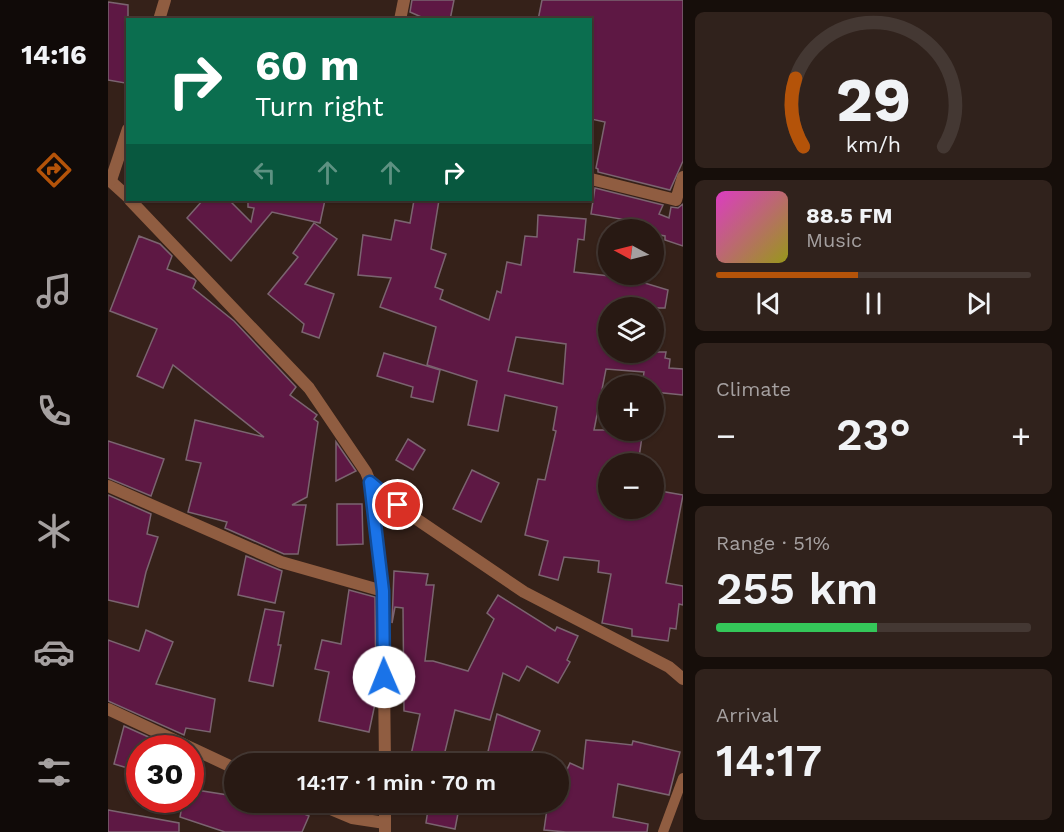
<!DOCTYPE html>
<html lang="en">
<head>
<meta charset="utf-8">
<style>
  body { margin:0; font-family:"Work Sans",sans-serif; background:#30221c; color:#f1f3f6; height:100vh; display:flex; flex-direction:column; font-size:22px; white-space:nowrap }
  * { box-sizing:border-box; margin:0 }
  p { font-size:20px; color:#a5a0a0 }
  .icon { flex:none; width:33px; height:33px; fill:none; stroke:currentColor; stroke-width:2; stroke-linecap:round; stroke-linejoin:round }
  .map { position:relative; flex:1; overflow:hidden }
  .sheet { display:flex; flex-direction:column; gap:12px; padding:12px; background:#160e0a; width:381px }
  .sheet>* { flex:none }
  .top-card { position:absolute; left:18px; top:18px; width:466px; height:183px; border-radius:0px; box-shadow:0 2px 4px #0004,0 0 0 2px #443833; background:#0b6e4f; color:#fff; overflow:hidden }
  .needle { width:39px; rotate:277deg }
  .controls { position:absolute; left:490px; top:219px; display:grid; gap:12px }
  .controls a { display:grid; place-items:center; width:66px; height:66px; border-radius:50%; background:#281913; box-shadow:0 2px 4px #0004,0 0 0 2px #443833; font-size:30px }
  .speed { position:absolute; left:18px; top:735px; display:flex; gap:12px; font-size:30px; font-weight:700; text-align:center }
  .speed>* { display:grid; place-content:center; width:78px; height:78px; border-radius:50%; background:#281913; box-shadow:0 2px 4px #0004,0 0 0 2px #443833; line-height:1 }
  .speed .limit { border:9px solid #d22; background:#fff; color:#111 }
  .pin { position:absolute; display:grid; place-items:center; width:51px; height:51px; color:#fff; margin:-26px; border:3px solid #fff; border-radius:50%; box-shadow:0 2px 6px #0007 }
  .me { position:absolute; width:66px; margin:-33px; rotate:359deg; stroke-linejoin:round; filter:drop-shadow(0 0 4px #0008) }
  .turn { display:flex; align-items:center; gap:21px; height:126px; padding:0 30px; font-size:27px }
  .turn .icon { width:78px; height:78px; stroke-width:2.5 }
  .turn b { display:block; font-size:42px; line-height:51px }
  .lanes { display:flex; align-items:center; height:57px; padding:0 30px; background:#0003; justify-content:center; gap:30px; direction:ltr }
  .lanes .off { opacity:.35 }
  .big { font-size:45px; font-weight:600; line-height:1.1 }
  .sheet .card { flex:1; display:flex; flex-direction:column; justify-content:center; gap:9px; min-width:0; padding:0 21px; border-radius:9px; background:#30221c }
  .sheet .dial { align-items:center; gap:0 }
  .dial svg { height:156px; overflow:visible; fill:none; stroke:#443833; stroke-width:7; stroke-linecap:round; text-anchor:middle }
  .dial text { fill:#f1f3f6; stroke:none }
  .song { display:flex; align-items:center; gap:18px }
  .cover { width:72px; height:72px; border-radius:9px; background:linear-gradient(135deg,hsl(310 70% 55%),hsl(60 70% 35%)) }
  .played { height:6px; border-radius:3px; background:linear-gradient(90deg,#b45309 45%,#443833 45%) }
  .keys { display:flex; justify-content:space-around; direction:ltr }
  .heat { display:flex; justify-content:space-between; align-items:center; font-size:33px; direction:ltr }
  .charge { height:9px; border-radius:4px; background:linear-gradient(90deg,#34c759 51%,#443833 0) }
  .trip { position:absolute; left:116px; top:753px; width:345px; height:60px; border-radius:30px; background:#281913; box-shadow:0 2px 4px #0004,0 0 0 2px #443833; font-weight:600; line-height:60px; text-align:center }
  main { display:flex; flex:1; min-height:0 }
  .dock { display:flex; flex-direction:column; width:108px; justify-content:space-around; align-items:center; background:#100a08; color:#a5a0a0 }
  .dock .icon { width:42px; height:42px }
  .dock .active { color:#b45309 }
  .dock b { font-size:27px; color:#f1f3f6 }
  .map>svg:first-child { display:block }
  .building { fill:#5e1844; stroke:#7b6470; stroke-width:1.5; fill-rule:evenodd }
  .lines { fill:none; stroke-linecap:round; stroke-linejoin:round }
  .lane { stroke:#905d41; stroke-width:10 }
  .street { stroke:#905d41; stroke-width:12 }
  .route-casing { stroke:#114b97; stroke-width:15 }
  .route { stroke:#1a73e8; stroke-width:10 }
</style>
</head>
<body>
<main>
<nav class="dock">
<b>14:16</b>
<svg class="icon active" aria-label="directions" viewBox="0 0 24 24"><path d="M12 3l9 9-9 9-9-9zM9 14v-3h6M13 9l2 2-2 2"/></svg>
<svg class="icon" aria-label="music" viewBox="0 0 24 24"><path d="M9 18V5l10-2v13"/><circle cx="6" cy="18" r="3"/><circle cx="16" cy="16" r="3"/></svg>
<svg class="icon" aria-label="phone" viewBox="0 0 24 24"><path d="M5 4h4l2 5-3 2q2 4 5 5l2-3 5 2v4C11 20 4 13 5 4z"/></svg>
<svg class="icon" aria-label="climate" viewBox="0 0 24 24"><path d="M12 3v18M4 7l16 10M4 17L20 7"/></svg>
<svg class="icon" aria-label="car" viewBox="0 0 24 24"><path d="M5 17H2v-5l4-1 3-4h7l3 4 3 1v5h-3M9 17h6M6 11h13"/><circle cx="7" cy="17" r="2"/><circle cx="17" cy="17" r="2"/></svg>
<svg class="icon" aria-label="filters" viewBox="0 0 24 24"><path d="M4 7h16M4 17h16"/><circle cx="9" cy="7" r="2"/><circle cx="15" cy="17" r="2"/></svg>
</nav>
<div class="map">
<svg width="575" height="832" viewBox="0 0 575 832">
  <rect width="100%" height="100%" fill="#352119"/>
  <g class="building">
    <path d="M304,0H346L342,20H320L302,12Z"/>
    <path d="M434,0H575V161L562,190L490,172V169L488,168L497,122L483,119V20H430Z"/>
    <path d="M0,2L20,5V71L17,83L0,80Z"/>
    <path d="M487,188L555,205L551,214L561,218L563,207L570,208L575,204V246L557,240V236L546,234V230H530L531,222L483,214Z"/>
    <path d="M95,200H121L143,222L146,208L140,207V200H217L212,223L164,212L123,261L79,218Z"/>
    <path d="M306,200H331L323,249L338,254L327,287L335,290L332,299L381,320L389,291L393,293L399,262L413,265L417,236L429,237L430,215L478,219L476,240L470,239L466,272L520,278L560,290L557,308H501V352H558L557,358L562,359L561,368L575,369V395L546,392V386H534L536,372L498,369L486,430H535L530,464H501V508H546V490L575,495L558,583L575,586V605L571,604L568,629L562,628L560,641L524,636V629L494,623L503,574L490,572L491,561L456,557L450,580L431,575L440,541L417,535L430,479L437,480L448,431L445,430L449,407L397,395L390,431L360,425L369,381L319,365L328,327L272,307L283,278L250,275L255,235L283,240L287,220L302,223ZM408,337L458,344L455,384L400,371Z"/>
    <path d="M206,223L229,239L197,284L226,294L211,338L194,332L196,324L160,294L190,257L185,253Z"/>
    <path d="M31,236L52,244L64,256L59,269L86,279L88,281L85,288L126,321L188,387L182,395L209,415L206,419L210,422L199,497L184,505H198L190,554H176L117,528L119,522L80,512L93,463L78,460L87,420L156,437L65,365L55,388L29,376L49,329L2,311Z"/>
    <path d="M276,353L332,370L325,402L303,397L305,387L269,376Z"/>
    <path d="M300,439L317,450L305,470L288,460Z"/>
    <path d="M0,441L56,459L43,496L0,478Z"/>
    <path d="M228,442L248,471L228,481Z"/>
    <path d="M364,470L391,483L373,522L345,509Z"/>
    <path d="M0,495L43,514L39,534L50,537L38,572L30,607L0,600Z"/>
    <path d="M229,504H254L255,544L229,545Z"/>
    <path d="M138,556L174,571L167,603L130,595Z"/>
    <path d="M286,571L320,574L318,585H326L317,661H325L360,671L386,619L379,613L390,595L447,631L449,627L470,636L459,660L462,662L450,683L419,666L411,681L395,673L382,720L347,710L334,764H301L312,714L296,711L295,608L287,607L284,623Z"/>
    <path d="M241,590L267,597L268,699L261,732L211,721L221,672L207,669L214,640L233,644Z"/>
    <path d="M157,609L176,612L170,645H173L165,686L141,681Z"/>
    <path d="M38,630L65,642L48,684L107,699L102,732L78,728L76,735L0,701V640L31,651Z"/>
    <path d="M389,714L432,731L419,764H377Z"/>
    <path d="M16,726L65,748H28L23,769L6,764Z"/>
    <path d="M478,740L524,745L525,741L572,752L561,795L510,784L505,817L540,824L539,832H458L436,830L440,802H450V789L462,763L475,769Z"/>
    <path d="M82,789L126,796V802H169L201,816L194,832H117L72,817L75,800H82Z"/>
    <path d="M321,803L351,808L347,829L318,823Z"/>
    <path d="M0,810L71,823V832H0Z"/>
  </g>
  <g class="lines">
    <path class="lane" d="M555,832L575,778"/>
    <g class="street">
      <path d="M51,20L57,0"/>
      <path d="M292,20L296,0"/>
      <path d="M0,179L20,197"/>
      <path d="M483,179L568,200L575,177"/>
      <path d="M3,180L20,129"/>
      <path d="M22,200L201,388L258,472L262,482L275,591L277,764"/>
      <path d="M262,482L304,516L416,592L561,667L575,679"/>
      <path d="M0,486L173,562L275,591"/>
      <path d="M0,709L126,768"/>
      <path d="M206,802L244,818L277,823"/>
      <path d="M277,802V832"/>
    </g>
  </g>
  <g class="lines">
    <g class="route-casing">
      <path id="route" d="M276,677L275,591L262,482L290,505"/>
    </g>
    <use href="#route" class="route"/>
  </g>
</svg>
<div class="controls">
<a><svg class="needle" viewBox="-14 -14 28 28"><path d="M0-13l5 13h-10z" fill="#e53935"/><path d="M0 13l5-13h-10z" fill="#a5a0a0"/></svg></a>
<a><svg class="icon" aria-label="layers" viewBox="0 0 24 24"><path d="M12 4l9 5-9 5-9-5zM3 14l9 5 9-5"/></svg></a>
<a>+</a>
<a>−</a>
</div>
<div class="speed"><div class="limit">30</div></div>
<div class="pin" style="left:290px;top:505px;background:#d93025"><svg class="icon" aria-label="arrive" viewBox="0 0 24 24"><path d="M6 21V4h12l-3 4 3 4H6"/></svg></div>
<svg class="me" style="left:276px;top:677px" viewBox="-20 -20 40 40"><circle r="19" fill="#fff"/><path d="M0-13L10 11 0 6-10 11z" fill="#1a73e8"/></svg>
<div class="trip">14:17 · 1 min · 70 m</div>
<div class="top-card">
<div class="turn"><svg class="icon" aria-label="right" viewBox="0 0 24 24"><path d="M7 20v-9h11M14 6l5 5-5 5"/></svg><div><b>60 m</b>Turn right</div></div>
<div class="lanes"><svg class="icon off" aria-label="left" viewBox="0 0 24 24"><path d="M17 20v-9H6M10 6l-5 5 5 5"/></svg><svg class="icon off" aria-label="ahead" viewBox="0 0 24 24"><path d="M12 20V5M6 11l6-6 6 6"/></svg><svg class="icon off" aria-label="ahead" viewBox="0 0 24 24"><path d="M12 20V5M6 11l6-6 6 6"/></svg><svg class="icon" aria-label="right" viewBox="0 0 24 24"><path d="M7 20v-9h11M14 6l5 5-5 5"/></svg></div>
</div>
</div>
<section class="sheet">
<div class="card dial"><svg viewBox="0 0 100 80">
<path d="M14 69A42 42 0 1 1 86 69"/>
<path d="M14 69A42 42 0 0 1 10 34" stroke="#b45309"/>
<text x="50" y="56" font-size="32" font-weight="700">29</text>
<text x="50" y="72" font-size="11">km/h</text>
</svg></div>
<div class="card">
<div class="song"><i class="cover"></i><div><b>88.5 FM</b><p>Music</p></div></div>
<div class="played"></div>
<div class="keys"><svg class="icon" aria-label="previous" viewBox="0 0 24 24"><path d="M18 5L8 12l10 7zM5 5v14"/></svg><svg class="icon" aria-label="pause" viewBox="0 0 24 24"><path d="M8 5v14M16 5v14"/></svg><svg class="icon" aria-label="next" viewBox="0 0 24 24"><path d="M6 5l10 7-10 7zM19 5v14"/></svg></div>
</div>
<div class="card"><p>Climate</p>
<div class="heat"><a>−</a><b class="big">23°</b><a>+</a></div>
</div>
<div class="card"><p>Range · 51%</p><b class="big">255 km</b><div class="charge"></div></div>
<div class="card"><p>Arrival</p><b class="big">14:17</b></div>
</section>
</main>
</body>
</html>
